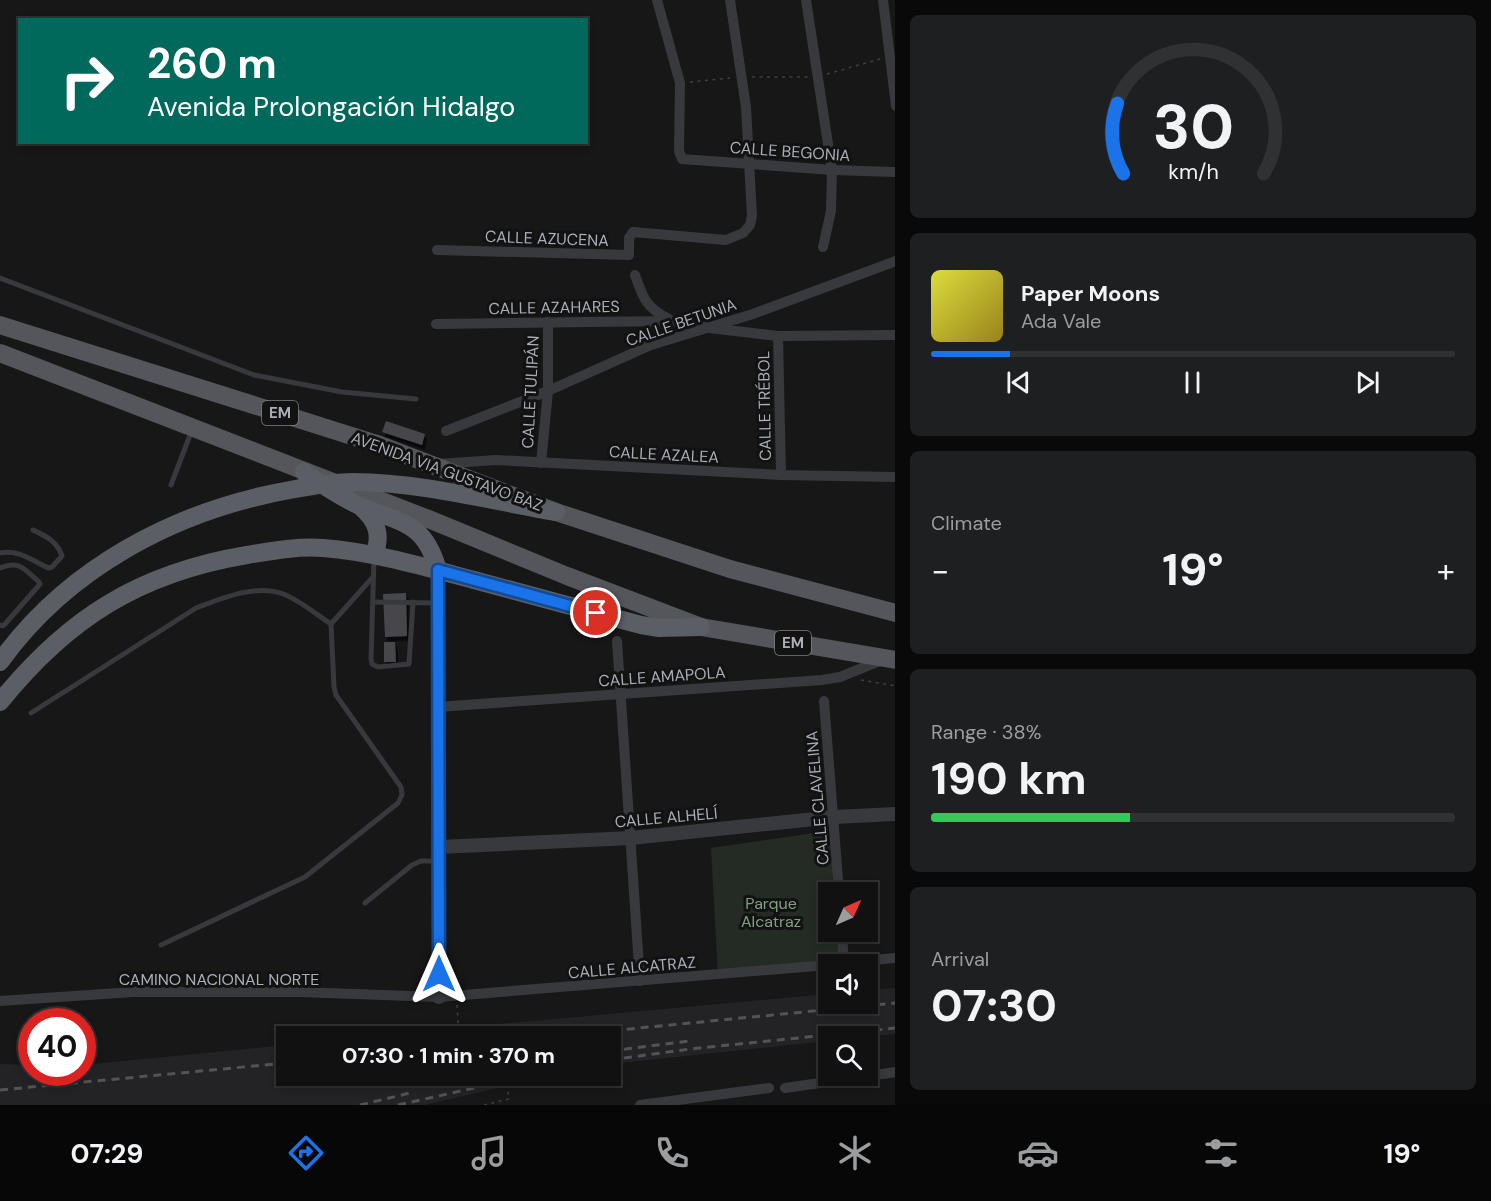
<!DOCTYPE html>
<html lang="en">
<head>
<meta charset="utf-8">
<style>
  body { margin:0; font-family:"DM Sans",sans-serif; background:#1e1f20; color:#f1f3f6; height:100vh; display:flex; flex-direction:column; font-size:22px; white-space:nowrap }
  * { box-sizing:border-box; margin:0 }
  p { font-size:20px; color:#9c9d9f }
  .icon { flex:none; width:33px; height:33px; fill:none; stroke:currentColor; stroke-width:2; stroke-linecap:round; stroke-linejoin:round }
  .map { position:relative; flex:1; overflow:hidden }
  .details { display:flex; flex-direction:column; gap:15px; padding:15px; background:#09090a; width:596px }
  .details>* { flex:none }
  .top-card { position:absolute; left:18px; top:18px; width:570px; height:126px; border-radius:0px; box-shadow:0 3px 9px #0003,0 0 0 2px #303132; background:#00695c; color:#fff; overflow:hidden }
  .needle { width:39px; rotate:45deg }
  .tools { position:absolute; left:818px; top:882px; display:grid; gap:12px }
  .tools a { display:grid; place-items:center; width:60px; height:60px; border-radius:0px; background:#111112; box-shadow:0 3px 9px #0003,0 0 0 2px #303132; font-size:30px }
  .speed { position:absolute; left:18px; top:1008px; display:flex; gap:12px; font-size:30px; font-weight:700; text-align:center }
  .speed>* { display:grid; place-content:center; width:78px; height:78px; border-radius:50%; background:#111112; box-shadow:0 3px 9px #0003,0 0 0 2px #303132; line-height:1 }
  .speed .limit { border:9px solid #d22; background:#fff; color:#111 }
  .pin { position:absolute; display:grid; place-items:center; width:51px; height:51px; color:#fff; margin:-26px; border:3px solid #fff; border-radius:50%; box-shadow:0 2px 6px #0007 }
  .me { position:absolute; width:66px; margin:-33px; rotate:0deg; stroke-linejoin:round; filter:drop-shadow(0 0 4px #0008) }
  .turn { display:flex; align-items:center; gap:21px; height:126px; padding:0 30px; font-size:27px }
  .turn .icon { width:78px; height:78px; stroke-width:2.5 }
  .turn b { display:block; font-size:42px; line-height:51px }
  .big { font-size:45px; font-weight:700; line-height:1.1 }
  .details .widget { flex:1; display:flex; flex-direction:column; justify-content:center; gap:9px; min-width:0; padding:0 21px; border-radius:9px; background:#1e1f20 }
  .details .dial { align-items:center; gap:0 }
  .dial svg { height:156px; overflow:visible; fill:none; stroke:#303132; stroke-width:7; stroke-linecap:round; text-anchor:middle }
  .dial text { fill:#f1f3f6; stroke:none }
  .song { display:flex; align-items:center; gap:18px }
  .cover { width:72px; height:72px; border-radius:9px; background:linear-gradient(135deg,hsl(60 70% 55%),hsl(50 70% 35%)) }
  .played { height:6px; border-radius:3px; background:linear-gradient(90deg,#1a73e8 15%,#303132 15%) }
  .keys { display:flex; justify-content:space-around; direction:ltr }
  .heat { display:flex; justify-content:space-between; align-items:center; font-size:33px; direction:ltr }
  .charge { height:9px; border-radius:4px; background:linear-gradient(90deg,#34c759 38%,#303132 0) }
  .trip { position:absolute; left:276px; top:1026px; width:345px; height:60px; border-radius:0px; background:#111112; box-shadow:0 3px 9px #0003,0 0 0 2px #303132; font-weight:700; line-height:60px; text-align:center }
  .tabs { display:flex; height:96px; justify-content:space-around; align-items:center; background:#070707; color:#9c9d9f }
  .tabs .icon { width:42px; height:42px }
  .tabs .active { color:#1a73e8 }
  .tabs b { font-size:27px; color:#f1f3f6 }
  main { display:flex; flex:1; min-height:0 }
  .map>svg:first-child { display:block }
  .built { fill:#232325 }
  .green { fill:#232b24 }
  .building { fill:#46474b; filter:url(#shadow) }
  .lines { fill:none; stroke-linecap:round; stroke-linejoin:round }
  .path { stroke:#3e4044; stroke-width:1.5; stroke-dasharray:3 4.5; stroke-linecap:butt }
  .service { stroke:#38393d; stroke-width:5 }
  .minor { stroke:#38393d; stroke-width:10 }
  .tertiary { stroke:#38393d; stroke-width:14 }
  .primary { stroke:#54565c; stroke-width:18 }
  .trunk { stroke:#5c5e65; stroke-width:18 }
  .rail { stroke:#515358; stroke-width:3; stroke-dasharray:8 6; stroke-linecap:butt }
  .route-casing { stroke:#114b97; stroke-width:15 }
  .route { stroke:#1a73e8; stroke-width:10 }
  .labels { text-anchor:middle; stroke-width:6; stroke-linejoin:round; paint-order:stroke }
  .shield { fill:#121213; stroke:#7c7f86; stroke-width:1.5 }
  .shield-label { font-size:15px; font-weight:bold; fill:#aaaeb7 }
  .street-label { font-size:16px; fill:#aaaeb7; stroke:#121213 }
  .park-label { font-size:16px; fill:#82a183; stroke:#121213 }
</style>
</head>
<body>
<main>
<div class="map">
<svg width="896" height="1105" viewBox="0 0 896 1105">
  <defs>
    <filter id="shadow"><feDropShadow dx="2.5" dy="4.5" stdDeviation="0" flood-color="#0009"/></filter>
  </defs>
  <rect width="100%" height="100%" fill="#171718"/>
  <g class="built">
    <path d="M895,988V1034L867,1037L828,1036V1041L611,1064L610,1036H369L828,994V1004H867V990Z"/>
    <path d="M286,1045V1076H550L425,1105H0V1064L31,1065L32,1072H82L83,1065Z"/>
  </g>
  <path class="green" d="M835,830L832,892H828V932H838L844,964L718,975L711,848Z"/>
  <g class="building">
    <path d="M386,421L425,434L422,445L382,432Z"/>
    <path d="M406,593L407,636L385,637L383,594Z"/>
    <path d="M384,642H395L396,662H384Z"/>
  </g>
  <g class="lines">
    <g class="path">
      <path d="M827,74L880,59"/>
      <path d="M752,77H808"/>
      <path d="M690,82L730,78"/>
      <path d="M861,680L896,686"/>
      <path d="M457,1005L459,1036"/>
      <path d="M477,1036L500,1033L501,1036"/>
      <path d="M484,1105L509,1099L506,1076"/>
    </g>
    <g class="service">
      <path d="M0,278L254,375L342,392L416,399"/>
      <path d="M171,485L192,430"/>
      <path d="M0,553C17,549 32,560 48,568L52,567L62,556C57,541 46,536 33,530"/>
      <path d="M374,559L371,659L372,664L378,667L409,664L413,602"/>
      <path d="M0,568C19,560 24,569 38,581L40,584L5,624L3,626L0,625"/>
      <path d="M373,602L436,603"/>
      <path d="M31,713L196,608C223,598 255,584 283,594C298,599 317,615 331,624"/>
      <path d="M365,903L412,865L421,861H437"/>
      <path d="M161,945L305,877L398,803L402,795L401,787L336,695L334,687L331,624L373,577"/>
    </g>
    <g class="minor">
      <path d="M657,0L680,83L679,151L682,159L832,170L896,172"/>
      <path d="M806,0L832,170L831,211L823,247"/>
      <path d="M883,0L896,106"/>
      <path d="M437,250L629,255V238L633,232L726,240L743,233L750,225L752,216L746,107L730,0"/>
      <path d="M635,275C643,298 646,308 669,319"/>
      <path d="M436,324L672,321L709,328L778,336L896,335"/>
      <path d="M778,336L781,475"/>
      <path d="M446,431L548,391L651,345L753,314L896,261"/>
      <path d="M541,463L548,391V322"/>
      <path d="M438,464L496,460L781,475L896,477"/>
      <path d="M617,641L640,981"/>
      <path d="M824,701L839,892"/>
      <path d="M437,707L822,680L840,677L882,660"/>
      <path d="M842,932L844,964"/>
      <path d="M832,964L896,958"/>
      <path d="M0,1001L133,992H299L439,997L828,965"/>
      <path d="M785,1088L896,1072"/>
      <path d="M640,1105L769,1088"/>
    </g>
    <g class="tertiary">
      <path d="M438,570L439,997"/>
      <path d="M439,847L631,838L834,817L896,814"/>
    </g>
    <g class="primary">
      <path d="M0,325L377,444L556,512L730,569L896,613"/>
      <path d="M0,353L431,520L567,576L701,627L896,660"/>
    </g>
    <g class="trunk">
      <path d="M304,472C322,485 340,497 360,506C402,524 424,521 438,570"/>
      <path d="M361,507C377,521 382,535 374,555"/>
      <path d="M0,662C68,567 177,510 290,490C311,486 333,482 354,482C418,482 492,501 556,512"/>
      <path d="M0,702C68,618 139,573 247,555C271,551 298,546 323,548C374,552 425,567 474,580C530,595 585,610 641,625L659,628L701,627"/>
    </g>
    <g class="rail">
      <path d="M557,1036L896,1003"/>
      <path d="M610,1051L690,1041"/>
      <path d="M610,1060L690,1049L896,1028"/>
      <path d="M0,1090L286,1063"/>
      <path d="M360,1105L410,1093"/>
      <path d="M398,1105L528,1076"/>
    </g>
  </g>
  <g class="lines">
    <g class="route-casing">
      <path id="route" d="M439,974L438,570L596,613"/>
    </g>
    <use href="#route" class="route"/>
  </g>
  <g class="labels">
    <g class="shield">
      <rect x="262" y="401" width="36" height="24" rx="4.5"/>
      <rect x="775" y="631" width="36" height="24" rx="4.5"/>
    </g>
    <g class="shield-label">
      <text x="280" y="418">EM</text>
      <text x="793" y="648">EM</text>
    </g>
    <g class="street-label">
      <text transform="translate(790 151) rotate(4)" y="6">CALLE BEGONIA</text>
      <text transform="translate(547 238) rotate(2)" y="6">CALLE AZUCENA</text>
      <text transform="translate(554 307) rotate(-1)" y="6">CALLE AZAHARES</text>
      <text transform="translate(681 322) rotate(-19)" y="6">CALLE BETUNIA</text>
      <text transform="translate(530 392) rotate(-87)" y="6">CALLE TULIPÁN</text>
      <text transform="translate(764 406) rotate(-91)" y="6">CALLE TRÉBOL</text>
      <text transform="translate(664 454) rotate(3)" y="6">CALLE AZALEA</text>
      <text transform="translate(447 471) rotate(20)" y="6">AVENIDA VIA GUSTAVO BAZ</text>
      <text transform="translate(662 676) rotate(-4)" y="6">CALLE AMAPOLA</text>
      <text transform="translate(817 798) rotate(-95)" y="6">CALLE CLAVELINA</text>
      <text transform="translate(666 817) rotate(-5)" y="6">CALLE ALHELÍ</text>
      <text transform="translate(632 967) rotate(-5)" y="6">CALLE ALCATRAZ</text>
      <text x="219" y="985">CAMINO NACIONAL NORTE</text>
    </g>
    <g class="park-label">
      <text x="771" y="909">Parque<tspan x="771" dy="18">Alcatraz</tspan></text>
    </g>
  </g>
</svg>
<div class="tools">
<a><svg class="needle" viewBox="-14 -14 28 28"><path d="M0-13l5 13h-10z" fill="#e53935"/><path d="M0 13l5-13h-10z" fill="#9c9d9f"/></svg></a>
<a><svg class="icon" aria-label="sound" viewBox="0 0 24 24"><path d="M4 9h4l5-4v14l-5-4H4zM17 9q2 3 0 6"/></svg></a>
<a><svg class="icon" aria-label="search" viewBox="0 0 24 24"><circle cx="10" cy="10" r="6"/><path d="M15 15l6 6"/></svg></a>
</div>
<div class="speed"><div class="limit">40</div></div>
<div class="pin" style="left:596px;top:613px;background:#d93025"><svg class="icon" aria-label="arrive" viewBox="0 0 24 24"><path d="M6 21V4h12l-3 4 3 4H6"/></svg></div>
<svg class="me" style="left:439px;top:974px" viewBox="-20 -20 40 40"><path d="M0-17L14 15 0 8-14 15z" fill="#1a73e8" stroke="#fff" stroke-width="4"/></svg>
<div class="trip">07:30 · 1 min · 370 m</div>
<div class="top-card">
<div class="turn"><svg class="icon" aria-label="right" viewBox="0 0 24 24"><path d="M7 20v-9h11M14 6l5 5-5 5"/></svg><div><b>260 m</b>Avenida Prolongación Hidalgo</div></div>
</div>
</div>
<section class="details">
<div class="widget dial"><svg viewBox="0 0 100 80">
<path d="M14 69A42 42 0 1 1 86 69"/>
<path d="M14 69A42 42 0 0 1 11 33" stroke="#1a73e8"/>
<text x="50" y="56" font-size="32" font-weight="700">30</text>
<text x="50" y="72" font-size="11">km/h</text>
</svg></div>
<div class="widget">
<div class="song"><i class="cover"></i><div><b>Paper Moons</b><p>Ada Vale</p></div></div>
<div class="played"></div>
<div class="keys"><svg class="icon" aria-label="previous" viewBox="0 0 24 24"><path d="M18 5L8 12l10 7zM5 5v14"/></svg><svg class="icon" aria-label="pause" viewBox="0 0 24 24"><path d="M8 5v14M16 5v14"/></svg><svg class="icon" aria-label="next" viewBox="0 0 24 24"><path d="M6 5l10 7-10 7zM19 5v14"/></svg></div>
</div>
<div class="widget"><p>Climate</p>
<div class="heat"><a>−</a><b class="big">19°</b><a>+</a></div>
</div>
<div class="widget"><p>Range · 38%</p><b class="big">190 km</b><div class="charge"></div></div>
<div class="widget"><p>Arrival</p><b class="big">07:30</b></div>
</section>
</main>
<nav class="tabs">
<b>07:29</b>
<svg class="icon active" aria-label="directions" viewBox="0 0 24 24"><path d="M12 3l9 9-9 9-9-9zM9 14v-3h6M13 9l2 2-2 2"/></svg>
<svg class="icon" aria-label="music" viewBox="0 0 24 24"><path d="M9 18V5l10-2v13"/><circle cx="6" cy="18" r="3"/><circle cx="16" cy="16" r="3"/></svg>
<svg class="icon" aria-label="phone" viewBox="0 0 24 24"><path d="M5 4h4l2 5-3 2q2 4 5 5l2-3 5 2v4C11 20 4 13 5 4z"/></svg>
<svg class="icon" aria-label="climate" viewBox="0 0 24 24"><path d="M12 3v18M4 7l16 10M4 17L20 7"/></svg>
<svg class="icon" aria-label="car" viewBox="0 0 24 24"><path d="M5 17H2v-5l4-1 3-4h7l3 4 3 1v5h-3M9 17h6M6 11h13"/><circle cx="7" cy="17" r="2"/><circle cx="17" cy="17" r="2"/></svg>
<svg class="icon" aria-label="filters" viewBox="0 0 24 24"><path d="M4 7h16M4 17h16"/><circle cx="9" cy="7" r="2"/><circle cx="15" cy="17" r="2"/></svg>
<b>19°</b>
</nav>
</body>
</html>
